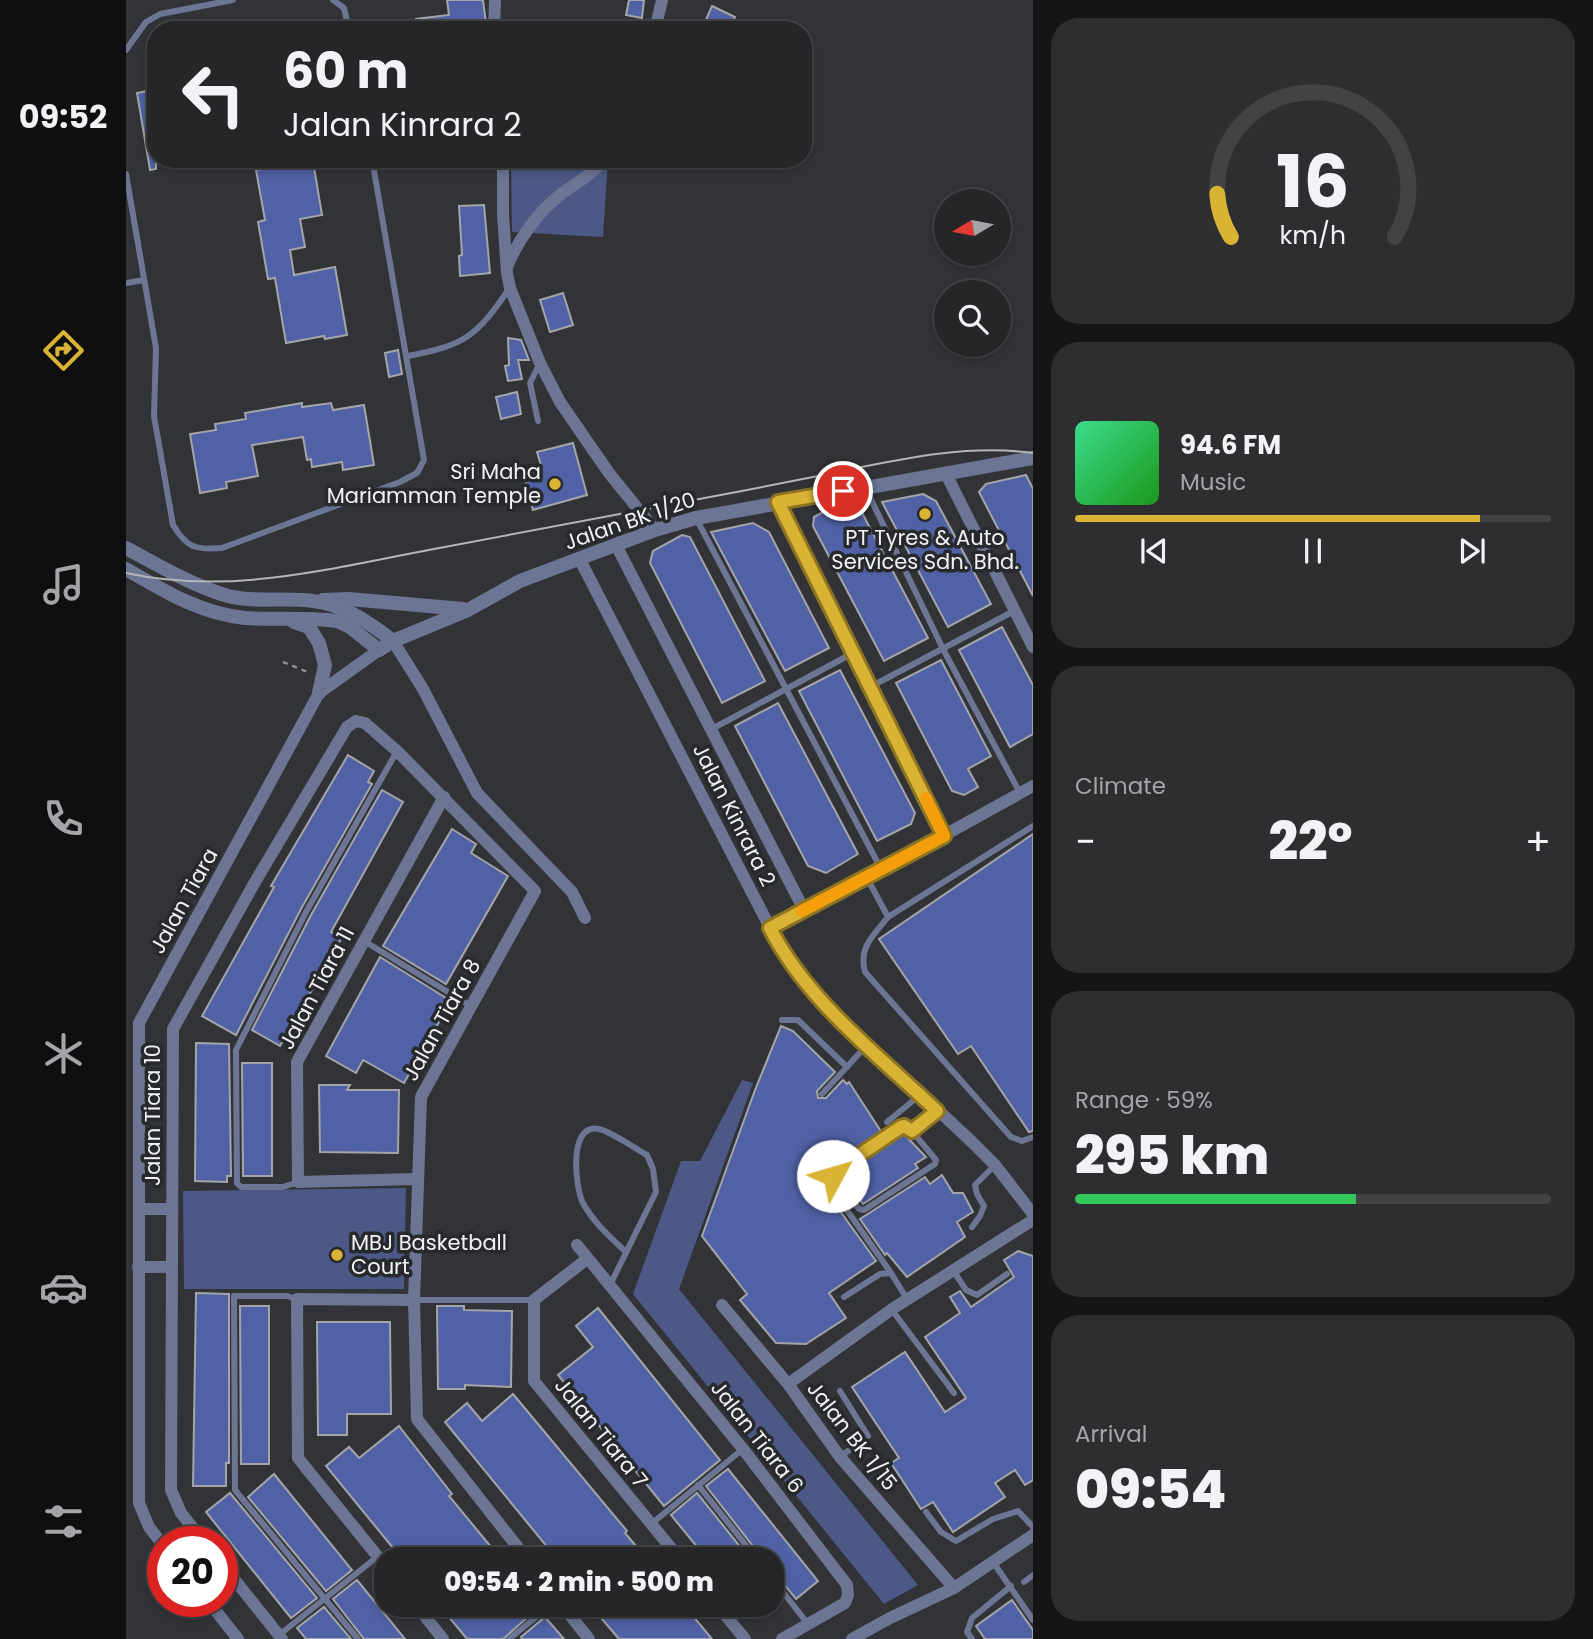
<!DOCTYPE html>
<html lang="en">
<head>
<meta charset="utf-8">
<style>
  body { margin:0; font-family:Poppins,sans-serif; background:#2e2e30; color:#f1f3f6; height:100vh; display:flex; flex-direction:column; font-size:26px; white-space:nowrap }
  * { box-sizing:border-box; margin:0 }
  p { font-size:23px; color:#a4a5a8 }
  .icon { flex:none; width:38px; height:38px; fill:none; stroke:currentColor; stroke-width:2; stroke-linecap:round; stroke-linejoin:round }
  .map { position:relative; flex:1; overflow:hidden }
  .panel { display:flex; flex-direction:column; gap:18px; padding:18px; background:#151516; width:560px }
  .panel>* { flex:none }
  .hud { position:absolute; left:21px; top:21px; width:665px; height:147px; border-radius:28px; box-shadow:0 4px 10px #0003,0 0 0 2px #424345; background:#262628; color:#f1f3f6; overflow:hidden }
  .needle { width:46px; rotate:260deg }
  .fabs { position:absolute; left:808px; top:189px; display:grid; gap:14px }
  .fabs a { display:grid; place-items:center; width:77px; height:77px; border-radius:50%; background:#262628; box-shadow:0 4px 10px #0003,0 0 0 2px #424345; font-size:35px }
  .speed { position:absolute; left:21px; top:1526px; display:flex; gap:14px; font-size:35px; font-weight:700; text-align:center }
  .speed>* { display:grid; place-content:center; width:91px; height:91px; border-radius:50%; background:#262628; box-shadow:0 4px 10px #0003,0 0 0 2px #424345; line-height:1 }
  .speed .limit { border:10px solid #d22; background:#fff; color:#111 }
  .pin { position:absolute; display:grid; place-items:center; width:60px; height:60px; color:#fff; margin:-30px; border:4px solid #fff; border-radius:50%; box-shadow:0 2px 7px #0007 }
  .me { position:absolute; width:77px; margin:-38px; rotate:51deg; stroke-linejoin:round; filter:drop-shadow(0 0 5px #0008) }
  .turn { display:flex; align-items:center; gap:24px; height:147px; padding:0 21px; font-size:32px }
  .turn .icon { width:91px; height:91px; stroke-width:2.5 }
  .turn b { display:block; font-size:49px; line-height:60px }
  .big { font-size:52px; font-weight:800; line-height:1.1 }
  .panel .widget { flex:1; display:flex; flex-direction:column; justify-content:center; gap:10px; min-width:0; padding:0 24px; border-radius:28px; background:#2e2e30 }
  .panel .dial { align-items:center; gap:0 }
  .dial svg { height:182px; overflow:visible; fill:none; stroke:#424345; stroke-width:7; stroke-linecap:round; text-anchor:middle }
  .dial text { fill:#f1f3f6; stroke:none }
  .song { display:flex; align-items:center; gap:21px }
  .cover { width:84px; height:84px; border-radius:10px; background:linear-gradient(135deg,hsl(150 70% 55%),hsl(120 70% 35%)) }
  .played { height:7px; border-radius:4px; background:linear-gradient(90deg,#d9b334 85%,#424345 85%) }
  .keys { display:flex; justify-content:space-around; direction:ltr }
  .heat { display:flex; justify-content:space-between; align-items:center; font-size:38px; direction:ltr }
  .charge { height:10px; border-radius:5px; background:linear-gradient(90deg,#34c759 59%,#424345 0) }
  .trip { position:absolute; left:248px; top:1547px; width:410px; height:70px; border-radius:28px; background:#262628; box-shadow:0 4px 10px #0003,0 0 0 2px #424345; font-weight:800; line-height:70px; text-align:center }
  main { display:flex; flex:1; min-height:0 }
  .menu { display:flex; flex-direction:column; width:126px; justify-content:space-around; align-items:center; background:#0f0f10; color:#a4a5a8 }
  .menu .icon { width:49px; height:49px }
  .menu .on { color:#d9b334 }
  .menu b { font-size:32px; color:#f1f3f6 }
  .map>svg:first-child { display:block }
  .green { fill:#4c5886 }
  .building { fill:#5061a5; stroke:#a4a5a8; stroke-width:2 }
  .lines { fill:none; stroke-linecap:round; stroke-linejoin:round }
  .path { stroke:#909193; stroke-width:2.5; stroke-dasharray:5 5; stroke-linecap:butt }
  .service { stroke:#6c7594; stroke-width:6 }
  .minor { stroke:#6c7594; stroke-width:12 }
  .tertiary { stroke:#6c7594; stroke-width:14 }
  .tram { stroke:#b4b5b7; stroke-width:2 }
  .route-casing { stroke:#8d7422; stroke-width:18 }
  .route { stroke:#d9b334; stroke-width:12 }
  .slow { stroke:#f59e0b; stroke-width:12 }
  .poi-dot { fill:#d9b334; stroke:#28292c; stroke-width:2.5 }
  .labels { text-anchor:middle; stroke-width:7; stroke-linejoin:round; paint-order:stroke }
  .poi-label { font-size:21px; fill:#f2f3f5; stroke:#28292c; text-anchor:end }
  .street-label { font-size:21px; fill:#f2f3f5; stroke:#28292c }
</style>
</head>
<body>
<main>
<nav class="menu">
<b>09:52</b>
<svg class="icon on" aria-label="directions" viewBox="0 0 24 24"><path d="M12 3l9 9-9 9-9-9zM9 14v-3h6M13 9l2 2-2 2"/></svg>
<svg class="icon" aria-label="music" viewBox="0 0 24 24"><path d="M9 18V5l10-2v13"/><circle cx="6" cy="18" r="3"/><circle cx="16" cy="16" r="3"/></svg>
<svg class="icon" aria-label="phone" viewBox="0 0 24 24"><path d="M5 4h4l2 5-3 2q2 4 5 5l2-3 5 2v4C11 20 4 13 5 4z"/></svg>
<svg class="icon" aria-label="climate" viewBox="0 0 24 24"><path d="M12 3v18M4 7l16 10M4 17L20 7"/></svg>
<svg class="icon" aria-label="car" viewBox="0 0 24 24"><path d="M5 17H2v-5l4-1 3-4h7l3 4 3 1v5h-3M9 17h6M6 11h13"/><circle cx="7" cy="17" r="2"/><circle cx="17" cy="17" r="2"/></svg>
<svg class="icon" aria-label="filters" viewBox="0 0 24 24"><path d="M4 7h16M4 17h16"/><circle cx="9" cy="7" r="2"/><circle cx="15" cy="17" r="2"/></svg>
</nav>
<div class="map">
<svg width="907" height="1639" viewBox="0 0 907 1639">
  <rect width="100%" height="100%" fill="#323336"/>
  <g class="green">
    <path d="M385,159H482L477,237L386,232Z"/>
    <path d="M616,1080L627,1083L553,1289L792,1585L758,1604L507,1294L555,1161H574Z"/>
    <path d="M280,1188L278,1289H58L57,1191Z"/>
  </g>
  <g class="building">
    <path d="M321,0H357L360,23H352V30H291L290,19L323,15Z"/>
    <path d="M503,0H518L516,18L500,15Z"/>
    <path d="M586,6L609,17L604,30H596L579,22Z"/>
    <path d="M30,89V169L24,170L11,93Z"/>
    <path d="M187,161L196,215L174,219L179,247L164,250L168,275L209,267L221,335L199,339L198,336L160,343L149,278L142,279L132,222L139,220L130,170Z"/>
    <path d="M358,205L364,273L334,276L333,256L336,255L333,206Z"/>
    <path d="M437,293L447,325L424,332L414,300Z"/>
    <path d="M382,338L395,340L403,360H392L396,379L382,381L379,366L383,365Z"/>
    <path d="M272,350L276,374L263,377L259,353Z"/>
    <path d="M391,392L395,414L375,419L370,397Z"/>
    <path d="M176,403V407L205,403L207,410L238,405L248,465L217,470L216,462L186,467L185,459L181,460L177,437L126,445L132,476L100,482L101,488L74,493L64,434L90,430L89,424L120,419L119,413Z"/>
    <path d="M447,443L461,495L407,510L397,474L416,469L411,452Z"/>
    <path d="M900,475L907,489V596L853,492L860,484Z"/>
    <path d="M797,494L810,501L865,604L822,627L756,502Z"/>
    <path d="M733,507L802,638L758,661L687,526L688,517L699,511Z"/>
    <path d="M627,523L643,532L703,648L659,671L585,532Z"/>
    <path d="M556,535L564,537L639,681L596,703L524,563L527,551Z"/>
    <path d="M876,627L907,685V734L884,747L833,650Z"/>
    <path d="M815,660L865,756L842,769L852,787L838,795L826,791L770,683Z"/>
    <path d="M714,670L789,813L785,824L751,841L673,691Z"/>
    <path d="M652,703L732,854L700,873L682,866L609,726Z"/>
    <path d="M222,755L248,771L242,782L246,784L175,909L110,1035L76,1016L148,887L145,886Z"/>
    <path d="M256,790L277,802L205,932L215,939L154,1046L126,1030L185,915Z"/>
    <path d="M326,829L350,844L345,853L382,876L320,984L257,946Z"/>
    <path d="M907,834V1131L903,1132L845,1046L832,1054L753,939Z"/>
    <path d="M254,957L325,1001L278,1083L237,1060L230,1073L200,1056Z"/>
    <path d="M655,1026L667,1031L709,1072L691,1091L692,1098H700L717,1080L721,1084L723,1082L756,1133L702,1171V1178L711,1191L704,1197L750,1261L703,1293L720,1318L680,1344L650,1343L614,1300L621,1294L576,1236L629,1090Z"/>
    <path d="M70,1043L103,1044L105,1176H101V1182L69,1181Z"/>
    <path d="M116,1063H146V1176H117Z"/>
    <path d="M193,1085H224L221,1090H273L272,1153L194,1152Z"/>
    <path d="M777,1133L800,1157L789,1164L792,1168L737,1204L714,1175Z"/>
    <path d="M816,1175L827,1193H837L847,1212L831,1222L839,1237L781,1277L761,1253L759,1255L734,1219L799,1177L804,1184Z"/>
    <path d="M892,1251L907,1256V1480L899,1485L889,1470L869,1483L879,1497L827,1532L807,1502L795,1509L765,1463L773,1458L726,1387L779,1352L819,1412L840,1398L799,1337L834,1313L824,1297L834,1291L845,1307L888,1277L878,1260Z"/>
    <path d="M70,1293L103,1294V1463H100V1486H67Z"/>
    <path d="M114,1306H143V1464H115Z"/>
    <path d="M311,1306H338V1310L386,1311L385,1387L339,1385V1389H312Z"/>
    <path d="M472,1308L594,1460L538,1506L432,1375L467,1347L450,1326Z"/>
    <path d="M191,1322H264L265,1414H221V1435H192Z"/>
    <path d="M387,1394L501,1531L499,1533L521,1559H431L319,1422L341,1403L356,1421Z"/>
    <path d="M273,1426L326,1494L323,1496L375,1559H276L200,1466L223,1447L233,1458Z"/>
    <path d="M602,1469L692,1581L670,1599L650,1574L646,1572V1559H637L580,1486Z"/>
    <path d="M148,1474L226,1570L200,1591L122,1497Z"/>
    <path d="M104,1493L191,1598L165,1618L80,1512Z"/>
    <path d="M571,1493L624,1559H581L545,1515Z"/>
    <path d="M231,1580L279,1639H238L207,1599Z"/>
    <path d="M886,1600L907,1630V1639H859L850,1626Z"/>
    <path d="M313,1605H409L412,1608L377,1639H341Z"/>
    <path d="M464,1605H558L586,1639H493Z"/>
    <path d="M618,1605H643L628,1617Z"/>
    <path d="M198,1607L225,1639H180L171,1628Z"/>
    <path d="M419,1617L438,1639H396L395,1637Z"/>
  </g>
  <g class="lines">
    <path class="path" d="M157,662L184,673"/>
    <g class="service">
      <path d="M207,0L218,8L223,30"/>
      <path d="M0,50L20,22L34,14L107,0"/>
      <path d="M0,174L30,348L28,416L47,525C61,548 69,550 96,548L274,482L291,473L298,460L246,159"/>
      <path d="M0,283L18,280"/>
      <path d="M282,356C339,345 350,337 383,289"/>
      <path d="M412,421L404,383L413,365"/>
      <path d="M740,489L817,649L894,793"/>
      <path d="M570,518L755,869"/>
      <path d="M744,687L888,611"/>
      <path d="M584,730L727,653"/>
      <path d="M741,878L762,917C748,935 732,947 739,972L885,1137L896,1141L907,1137"/>
      <path d="M762,917L907,826"/>
      <path d="M238,941L345,1006"/>
      <path d="M656,1020H672L721,1067"/>
      <path d="M696,1094L741,1045"/>
      <path d="M761,1122L794,1095"/>
      <path d="M786,1131L810,1160L809,1164L738,1210L733,1209L707,1176L708,1172L775,1127L778,1126L786,1131L811,1111"/>
      <path d="M172,1182L157,1187H115L111,1183L110,1050L180,912L271,751"/>
      <path d="M716,1203L765,1273"/>
      <path d="M846,1227L854,1216L858,1206L851,1194L849,1185L869,1165"/>
      <path d="M827,1270L840,1290L851,1295L881,1274"/>
      <path d="M484,1285L530,1192L527,1169L521,1155C510,1149 484,1131 473,1129C442,1122 449,1188 457,1203C468,1223 483,1236 500,1252"/>
      <path d="M718,1297L754,1274L765,1273L781,1299"/>
      <path d="M171,1299L161,1296H108L109,1490L232,1639"/>
      <path d="M288,1300H408"/>
      <path d="M766,1310L828,1393"/>
      <path d="M714,1391L742,1436L714,1457"/>
      <path d="M572,1485L631,1559"/>
      <path d="M800,1512L815,1532L830,1541L867,1519L892,1511L907,1527"/>
      <path d="M525,1524L617,1449"/>
      <path d="M867,1562L907,1620"/>
      <path d="M646,1578L682,1624"/>
      <path d="M898,1582L907,1575"/>
      <path d="M153,1635L251,1557"/>
      <path d="M383,1639L425,1605"/>
      <path d="M846,1639L841,1632L846,1618L885,1586"/>
    </g>
    <g class="minor">
      <path d="M368,30L369,0"/>
      <path d="M529,30L536,0"/>
      <path d="M377,159V215L381,273L384,288L414,363L434,402L483,473L529,530"/>
      <path d="M381,267C392,240 411,213 434,195C449,183 466,176 477,159"/>
      <path d="M820,474L907,647"/>
      <path d="M652,502L818,836"/>
      <path d="M490,545L678,910"/>
      <path d="M454,560L654,947L702,1007L846,1142L869,1165L907,1214"/>
      <path d="M267,641L297,689L351,793L446,892L459,918"/>
      <path d="M644,928L741,878L907,786"/>
      <path d="M290,1179L172,1182L171,1062L318,797"/>
      <path d="M13,1209H46"/>
      <path d="M451,1245L617,1449L721,1585L722,1595L719,1603L656,1639"/>
      <path d="M461,1259L408,1300V1381L554,1559"/>
      <path d="M12,1267H46"/>
      <path d="M596,1305L662,1384L714,1457L828,1588"/>
      <path d="M662,1384L766,1309L907,1220"/>
      <path d="M78,1542L55,1513L45,1490L47,1029L129,882L221,727L230,721L239,723L271,751L409,891L295,1097L288,1300L291,1419L401,1559"/>
      <path d="M37,1545L23,1527L13,1503V1023L193,693L253,650"/>
      <path d="M96,1564L156,1639"/>
      <path d="M261,1568L172,1458L171,1299L288,1300"/>
      <path d="M82,1601L112,1639"/>
      <path d="M290,1605L317,1639"/>
      <path d="M436,1605L463,1639"/>
      <path d="M591,1605L619,1639"/>
      <path d="M726,1639L764,1618L828,1588L907,1535"/>
    </g>
    <g class="tertiary">
      <path d="M0,548C32,565 67,586 102,596C129,603 159,597 187,601C217,604 244,623 267,641"/>
      <path d="M0,569C38,591 75,614 119,618C150,620 180,617 211,621L224,627L253,650L267,641L342,610L394,581L529,530L570,518L907,458"/>
      <path d="M197,600L223,599L337,609"/>
      <path d="M168,622L183,627L193,643L199,665L193,693"/>
    </g>
    <path class="tram" d="M0,573C104,596 205,568 308,549C435,526 561,502 687,477C758,463 834,443 907,453"/>
  </g>
  <g class="lines">
    <g class="route-casing">
      <path id="route" d="M707,1176L708,1172L775,1127L778,1126L786,1131L811,1111C752,1055 681,1001 644,928L818,836L652,502L717,491"/>
    </g>
    <use href="#route" class="route"/>
    <path class="slow" d="M676,911L818,836L800,798"/>
  </g>
  <g class="poi-dot">
    <circle cx="429" cy="484" r="7"/>
    <circle cx="799" cy="514" r="7"/>
    <circle cx="211" cy="1255" r="7"/>
  </g>
  <g class="labels">
    <g class="poi-label">
      <text x="415" y="479">Sri Maha<tspan x="415" dy="24">Mariamman Temple</tspan></text>
      <text x="799" y="545" text-anchor="middle">PT Tyres &amp; Auto<tspan x="799" dy="24">Services Sdn. Bhd.</tspan></text>
      <text x="225" y="1250" text-anchor="start">MBJ Basketball<tspan x="225" dy="24">Court</tspan></text>
    </g>
    <g class="street-label">
      <text transform="translate(504 521) rotate(-19)" y="7">Jalan BK 1/20</text>
      <text transform="translate(608 815) rotate(63)" y="7">Jalan Kinrara 2</text>
      <text transform="translate(58 901) rotate(-61)" y="7">Jalan Tiara</text>
      <text transform="translate(191 988) rotate(-62)" y="7">Jalan Tiara 11</text>
      <text transform="translate(316 1020) rotate(-61)" y="7">Jalan Tiara 8</text>
      <text transform="translate(27 1115) rotate(-90)" y="7">Jalan Tiara 10</text>
      <text transform="translate(475 1433) rotate(51)" y="7">Jalan Tiara 7</text>
      <text transform="translate(726 1436) rotate(52)" y="7">Jalan BK 1/15</text>
      <text transform="translate(631 1437) rotate(52)" y="7">Jalan Tiara 6</text>
    </g>
  </g>
</svg>
<div class="fabs">
<a><svg class="needle" viewBox="-14 -14 28 28"><path d="M0-13l5 13h-10z" fill="#e53935"/><path d="M0 13l5-13h-10z" fill="#a4a5a8"/></svg></a>
<a><svg class="icon" aria-label="search" viewBox="0 0 24 24"><circle cx="10" cy="10" r="6"/><path d="M15 15l6 6"/></svg></a>
</div>
<div class="speed"><div class="limit">20</div></div>
<div class="pin" style="left:717px;top:491px;background:#d93025"><svg class="icon" aria-label="arrive" viewBox="0 0 24 24"><path d="M6 21V4h12l-3 4 3 4H6"/></svg></div>
<svg class="me" style="left:707px;top:1176px" viewBox="-20 -20 40 40"><circle r="19" fill="#fff"/><path d="M0-13L10 11 0 6-10 11z" fill="#d9b334"/></svg>
<div class="trip">09:54 · 2 min · 500 m</div>
<div class="hud">
<div class="turn"><svg class="icon" aria-label="left" viewBox="0 0 24 24"><path d="M17 20v-9H6M10 6l-5 5 5 5"/></svg><div><b>60 m</b>Jalan Kinrara 2</div></div>
</div>
</div>
<section class="panel">
<div class="widget dial"><svg viewBox="0 0 100 80">
<path d="M14 69A42 42 0 1 1 86 69"/>
<path d="M14 69A42 42 0 0 1 8 50" stroke="#d9b334"/>
<text x="50" y="56" font-size="32" font-weight="700">16</text>
<text x="50" y="72" font-size="11">km/h</text>
</svg></div>
<div class="widget">
<div class="song"><i class="cover"></i><div><b>94.6 FM</b><p>Music</p></div></div>
<div class="played"></div>
<div class="keys"><svg class="icon" aria-label="previous" viewBox="0 0 24 24"><path d="M18 5L8 12l10 7zM5 5v14"/></svg><svg class="icon" aria-label="pause" viewBox="0 0 24 24"><path d="M8 5v14M16 5v14"/></svg><svg class="icon" aria-label="next" viewBox="0 0 24 24"><path d="M6 5l10 7-10 7zM19 5v14"/></svg></div>
</div>
<div class="widget"><p>Climate</p>
<div class="heat"><a>−</a><b class="big">22°</b><a>+</a></div>
</div>
<div class="widget"><p>Range · 59%</p><b class="big">295 km</b><div class="charge"></div></div>
<div class="widget"><p>Arrival</p><b class="big">09:54</b></div>
</section>
</main>
</body>
</html>
